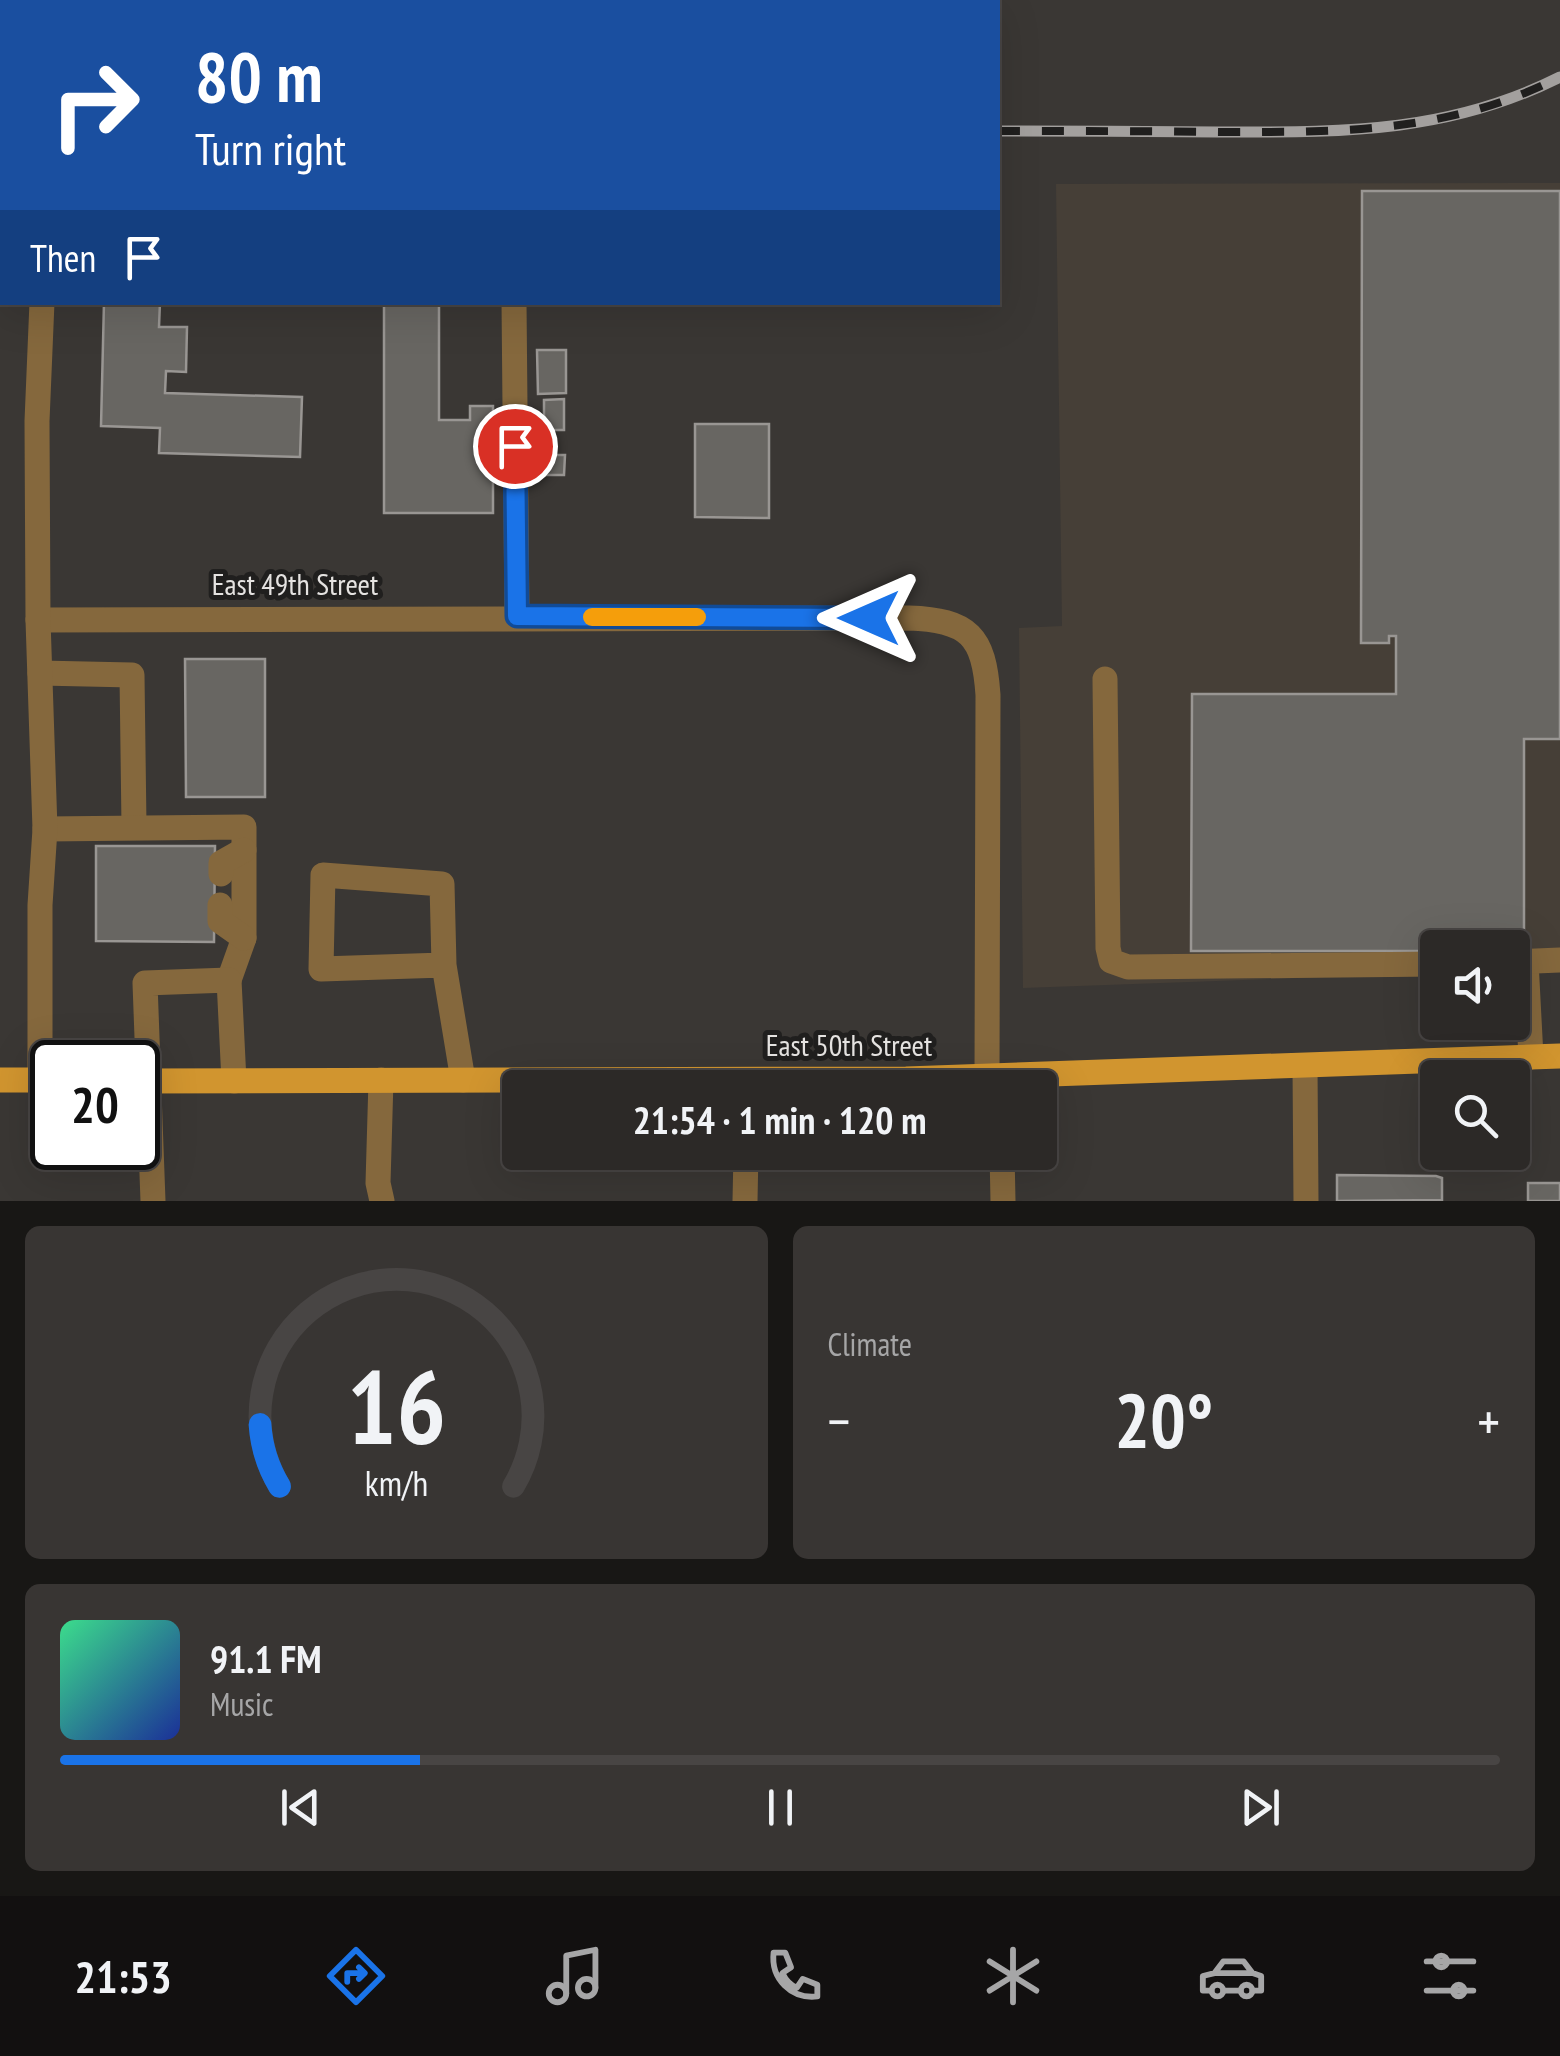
<!DOCTYPE html>
<html lang="en">
<head>
<meta charset="utf-8">
<style>
  body { margin:0; font-family:"PT Sans Narrow",sans-serif; background:#383533; color:#f1f3f6; height:100vh; display:flex; flex-direction:column; font-size:38px; white-space:nowrap }
  * { box-sizing:border-box; margin:0 }
  p { font-size:32px; color:#a6a6a7 }
  .icon { flex:none; width:55px; height:55px; fill:none; stroke:currentColor; stroke-width:2; stroke-linecap:round; stroke-linejoin:round }
  .map { position:relative; height:1201px; overflow:hidden }
  .details { display:flex; flex-direction:column; gap:25px; padding:25px; background:#181715; flex:1 }
  .details>* { flex:none }
  .banner { position:absolute; left:0px; top:0px; width:1000px; height:305px; box-shadow:0 10px 40px #0002,0 0 0 2px #484544; background:#1a4fa0; color:#fff; overflow:hidden }
  .controls { position:absolute; left:1420px; top:930px; display:grid; gap:20px }
  .controls a { display:grid; place-items:center; width:110px; height:110px; border-radius:10px; background:#2c2927; box-shadow:0 10px 40px #0002,0 0 0 2px #484544; font-size:50px }
  .speed { position:absolute; left:30px; top:1040px; display:flex; gap:20px; font-size:50px; font-weight:700; text-align:center }
  .speed>* { display:grid; place-content:center; width:130px; height:130px; border-radius:50%; background:#2c2927; box-shadow:0 10px 40px #0002,0 0 0 2px #484544; line-height:1 }
  .speed .limit { border:5px solid #111; border-radius:15px; background:#fff; color:#111 }
  .pin { position:absolute; display:grid; place-items:center; width:85px; height:85px; color:#fff; margin:-42px; border:5px solid #fff; border-radius:50%; box-shadow:0 2px 10px #0007 }
  .me { position:absolute; width:110px; margin:-55px; rotate:270deg; stroke-linejoin:round; filter:drop-shadow(0 0 8px #0008) }
  .turn { display:flex; align-items:center; gap:35px; height:210px; padding:0 30px; font-size:45px }
  .turn .icon { width:130px; height:130px; stroke-width:2.5 }
  .turn b { display:block; font-size:70px; line-height:85px }
  .then { display:flex; align-items:center; height:95px; padding:0 30px; background:#0003; gap:20px; font-size:38px }
  .big { font-size:75px; font-weight:700; line-height:1.1 }
  .details .card { flex:1; display:flex; flex-direction:column; justify-content:center; gap:15px; min-width:0; padding:0 35px; border-radius:15px; background:#383533 }
  .details .dial { align-items:center; gap:0 }
  .dial svg { height:260px; overflow:visible; fill:none; stroke:#484544; stroke-width:7; stroke-linecap:round; text-anchor:middle }
  .dial text { fill:#f1f3f6; stroke:none }
  .song { display:flex; align-items:center; gap:30px }
  .cover { width:120px; height:120px; border-radius:15px; background:linear-gradient(135deg,hsl(150 70% 55%),hsl(230 70% 35%)) }
  .played { height:10px; border-radius:5px; background:linear-gradient(90deg,#1a73e8 25%,#484544 25%) }
  .keys { display:flex; justify-content:space-around; direction:ltr }
  .heat { display:flex; justify-content:space-between; align-items:center; font-size:55px; direction:ltr }
  .details .tiles { flex:1; display:grid; gap:25px; grid-template-columns:1fr 1fr }
  .card:last-child { grid-column:span 2 }
  .trip { position:absolute; left:502px; top:1070px; width:555px; height:100px; border-radius:10px; background:#2c2927; box-shadow:0 10px 40px #0002,0 0 0 2px #484544; font-weight:700; line-height:100px; text-align:center }
  .tabs { display:flex; height:160px; justify-content:space-around; align-items:center; background:#121010; color:#a6a6a7 }
  .tabs .icon { width:70px; height:70px }
  .tabs .selected { color:#1a73e8 }
  .tabs b { font-size:45px; color:#f1f3f6 }
  .map>svg:first-child { display:block }
  .built { fill:#463f37 }
  .building { fill:#686662; stroke:#999693; stroke-width:2.5 }
  .lines { fill:none; stroke-linecap:round; stroke-linejoin:round }
  .minor { stroke:#85683d; stroke-width:25 }
  .major { stroke:#d1952f; stroke-width:25 }
  .rail-casing { stroke:#a3a09e; stroke-width:11 }
  .rail { stroke:#201f1e; stroke-width:8; stroke-dasharray:22; stroke-linecap:butt }
  .route-casing { stroke:#114b97; stroke-width:25 }
  .route { stroke:#1a73e8; stroke-width:18 }
  .slow { stroke:#f59e0b; stroke-width:18 }
  .labels { text-anchor:middle; stroke-width:10; stroke-linejoin:round; paint-order:stroke }
  .street-label { font-size:30px; fill:#e5e3e1; stroke:#201f1e }
</style>
</head>
<body>
<div class="map">
<svg width="1560" height="1201" viewBox="0 0 1560 1201">
  <rect width="100%" height="100%" fill="#3a3734"/>
  <path class="built" d="M1560,183V968L1512,948H1438L1437,973L1023,988L1019,628L1062,626L1056,184Z"/>
  <g class="building">
    <path d="M1362,191H1560V739H1524V951H1512V948H1438V951H1191L1192,694H1396V636H1389V643H1361Z"/>
    <path d="M104,302H160L159,327H187L186,372L166,371L165,393L302,397L300,457L159,453L160,428L101,426Z"/>
    <path d="M384,302H439V420H470V406H493V513H384Z"/>
    <path d="M537,350H566V393L538,394Z"/>
    <path d="M564,399V430H544V400Z"/>
    <path d="M695,424H769V518L695,517Z"/>
    <path d="M544,455H565L564,475H544Z"/>
    <path d="M185,659H265V797H186Z"/>
    <path d="M96,846H215L214,942L96,941Z"/>
    <path d="M1337,1175L1436,1176L1442,1178V1200L1337,1201Z"/>
    <rect x="1528" y="1183" width="32" height="18"/>
  </g>
  <g class="lines">
    <g class="minor">
      <path d="M75,2V0"/>
      <path d="M514,302L517,617"/>
      <path d="M38,620L909,618C969,620 984,636 988,695L987,1078"/>
      <path d="M40,673L132,675L134,826"/>
      <path d="M1105,679L1108,948L1111,961L1128,967L1438,964"/>
      <path d="M45,829L244,827V938L229,980"/>
      <path d="M221,874V863L244,850"/>
      <path d="M220,905V921L244,938"/>
      <path d="M1526,961L1531,1057"/>
      <path d="M1512,962L1560,960"/>
      <path d="M444,965L442,884L323,875L321,969L444,965L463,1080"/>
      <path d="M1305,1066L1306,1201"/>
      <path d="M40,1080V905L45,829L38,620L37,421L42,302"/>
      <path d="M381,1080L378,1183L382,1201"/>
      <path d="M1002,1152L1003,1201"/>
      <path d="M153,1201L145,983L229,980L234,1081"/>
      <path d="M745,1201L746,1152"/>
    </g>
    <g class="major">
      <path d="M0,1080H52"/>
      <path d="M138,1081L906,1079L1560,1056"/>
    </g>
    <g class="rail-casing">
      <g id="rail">
        <path d="M0,128H2"/>
        <path d="M998,131C1071,131 1145,131 1218,132C1341,132 1447,134 1560,77"/>
      </g>
    </g>
    <use href="#rail" class="rail"/>
  </g>
  <g class="lines">
    <g class="route-casing">
      <path id="route" d="M515,446L517,616L869,618"/>
    </g>
    <use href="#route" class="route"/>
    <path class="slow" d="M592,617H697"/>
  </g>
  <g class="labels">
    <g class="street-label">
      <text x="295" y="595">East 49th Street</text>
      <text x="849" y="1056">East 50th Street</text>
    </g>
  </g>
</svg>
<div class="controls">
<a><svg class="icon" aria-label="sound" viewBox="0 0 24 24"><path d="M4 9h4l5-4v14l-5-4H4zM17 9q2 3 0 6"/></svg></a>
<a><svg class="icon" aria-label="search" viewBox="0 0 24 24"><circle cx="10" cy="10" r="6"/><path d="M15 15l6 6"/></svg></a>
</div>
<div class="speed"><div class="limit">20</div></div>
<div class="pin" style="left:515px;top:446px;background:#d93025"><svg class="icon" aria-label="arrive" viewBox="0 0 24 24"><path d="M6 21V4h12l-3 4 3 4H6"/></svg></div>
<svg class="me" style="left:869px;top:618px" viewBox="-20 -20 40 40"><path d="M0-17L14 15 0 8-14 15z" fill="#1a73e8" stroke="#fff" stroke-width="4"/></svg>
<div class="trip">21:54 · 1 min · 120 m</div>
<div class="banner">
<div class="turn"><svg class="icon" aria-label="right" viewBox="0 0 24 24"><path d="M7 20v-9h11M14 6l5 5-5 5"/></svg><div><b>80 m</b>Turn right</div></div>
<div class="then">Then<svg class="icon" aria-label="arrive" viewBox="0 0 24 24"><path d="M6 21V4h12l-3 4 3 4H6"/></svg></div>
</div>
</div>
<section class="details">
<div class="tiles">
<div class="card dial"><svg viewBox="0 0 100 80">
<path d="M14 69A42 42 0 1 1 86 69"/>
<path d="M14 69A42 42 0 0 1 8 50" stroke="#1a73e8"/>
<text x="50" y="56" font-size="32" font-weight="700">16</text>
<text x="50" y="72" font-size="11">km/h</text>
</svg></div>
<div class="card"><p>Climate</p>
<div class="heat"><a>−</a><b class="big">20°</b><a>+</a></div>
</div>
<div class="card">
<div class="song"><i class="cover"></i><div><b>91.1 FM</b><p>Music</p></div></div>
<div class="played"></div>
<div class="keys"><svg class="icon" aria-label="previous" viewBox="0 0 24 24"><path d="M18 5L8 12l10 7zM5 5v14"/></svg><svg class="icon" aria-label="pause" viewBox="0 0 24 24"><path d="M8 5v14M16 5v14"/></svg><svg class="icon" aria-label="next" viewBox="0 0 24 24"><path d="M6 5l10 7-10 7zM19 5v14"/></svg></div>
</div>
</div>
</section>
<nav class="tabs">
<b>21:53</b>
<svg class="icon selected" aria-label="directions" viewBox="0 0 24 24"><path d="M12 3l9 9-9 9-9-9zM9 14v-3h6M13 9l2 2-2 2"/></svg>
<svg class="icon" aria-label="music" viewBox="0 0 24 24"><path d="M9 18V5l10-2v13"/><circle cx="6" cy="18" r="3"/><circle cx="16" cy="16" r="3"/></svg>
<svg class="icon" aria-label="phone" viewBox="0 0 24 24"><path d="M5 4h4l2 5-3 2q2 4 5 5l2-3 5 2v4C11 20 4 13 5 4z"/></svg>
<svg class="icon" aria-label="climate" viewBox="0 0 24 24"><path d="M12 3v18M4 7l16 10M4 17L20 7"/></svg>
<svg class="icon" aria-label="car" viewBox="0 0 24 24"><path d="M5 17H2v-5l4-1 3-4h7l3 4 3 1v5h-3M9 17h6M6 11h13"/><circle cx="7" cy="17" r="2"/><circle cx="17" cy="17" r="2"/></svg>
<svg class="icon" aria-label="filters" viewBox="0 0 24 24"><path d="M4 7h16M4 17h16"/><circle cx="9" cy="7" r="2"/><circle cx="15" cy="17" r="2"/></svg>
</nav>
</body>
</html>
